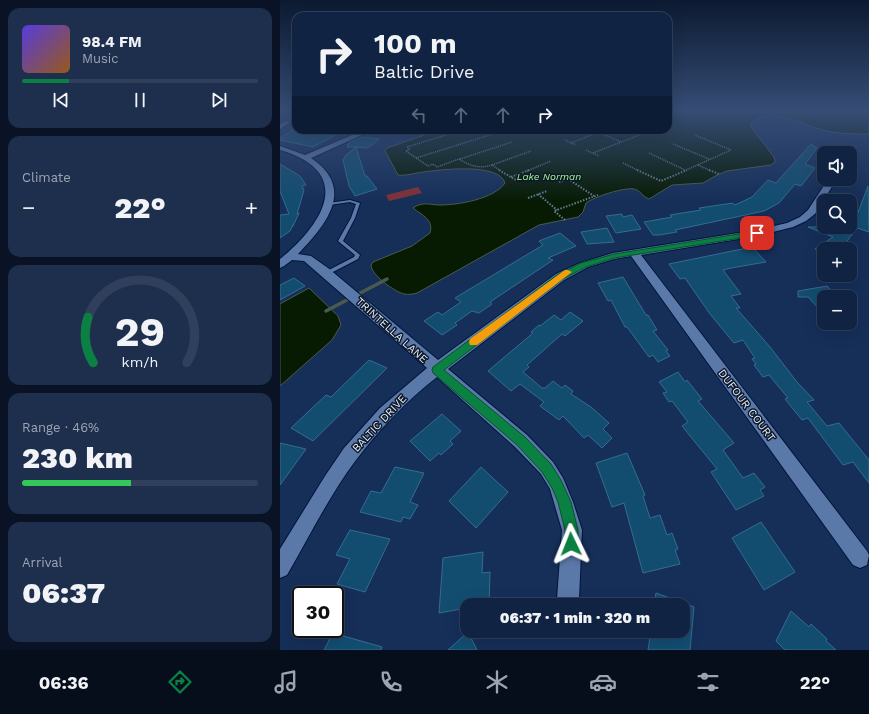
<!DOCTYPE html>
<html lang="en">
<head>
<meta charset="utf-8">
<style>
  body { margin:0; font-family:"Work Sans",sans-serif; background:#1e2f4e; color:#f1f3f6; height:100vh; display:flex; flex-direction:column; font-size:15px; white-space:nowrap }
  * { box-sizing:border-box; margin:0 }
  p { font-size:13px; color:#9ca4b2 }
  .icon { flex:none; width:22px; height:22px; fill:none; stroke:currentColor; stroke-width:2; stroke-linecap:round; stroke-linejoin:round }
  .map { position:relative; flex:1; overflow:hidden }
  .panel { display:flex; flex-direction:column; gap:8px; padding:8px; background:#091325; width:280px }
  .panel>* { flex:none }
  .guide { position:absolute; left:12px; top:12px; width:380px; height:122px; border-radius:12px; box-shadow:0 4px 16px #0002,0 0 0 1px #30405c; background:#102343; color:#f1f3f6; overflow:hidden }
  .fabs { position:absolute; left:537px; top:146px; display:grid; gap:8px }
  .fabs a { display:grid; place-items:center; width:40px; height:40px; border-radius:8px; background:#102343; box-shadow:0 4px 16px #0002,0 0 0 1px #30405c; font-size:20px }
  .speed { position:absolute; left:12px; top:586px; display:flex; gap:8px; font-size:20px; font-weight:700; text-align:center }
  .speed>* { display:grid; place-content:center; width:52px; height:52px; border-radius:50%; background:#102343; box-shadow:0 4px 16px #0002,0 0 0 1px #30405c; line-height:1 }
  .speed .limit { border:2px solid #111; border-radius:6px; background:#fff; color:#111 }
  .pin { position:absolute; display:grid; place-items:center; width:34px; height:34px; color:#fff; margin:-17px; border-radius:8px; box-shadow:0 2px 6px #0006 }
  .me { position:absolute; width:44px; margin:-22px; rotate:358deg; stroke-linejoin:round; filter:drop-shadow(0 0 3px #0008) }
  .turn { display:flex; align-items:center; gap:14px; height:84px; padding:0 16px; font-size:18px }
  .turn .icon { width:52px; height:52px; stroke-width:2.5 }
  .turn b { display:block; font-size:28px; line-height:34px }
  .lanes { display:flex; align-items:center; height:38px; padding:0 16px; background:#0003; justify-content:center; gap:20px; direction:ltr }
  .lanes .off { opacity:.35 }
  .big { font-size:30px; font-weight:800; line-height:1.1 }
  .panel .tile { flex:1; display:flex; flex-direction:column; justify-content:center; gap:6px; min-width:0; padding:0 14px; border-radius:12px; background:#1e2f4e }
  .panel .dial { align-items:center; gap:0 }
  .dial svg { height:104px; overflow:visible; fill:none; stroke:#30405c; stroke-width:7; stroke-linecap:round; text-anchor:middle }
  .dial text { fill:#f1f3f6; stroke:none }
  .song { display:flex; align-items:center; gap:12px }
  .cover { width:48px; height:48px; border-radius:6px; background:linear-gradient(135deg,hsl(250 70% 55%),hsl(30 70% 35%)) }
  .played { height:4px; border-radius:2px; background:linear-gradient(90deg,#0b8043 20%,#30405c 20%) }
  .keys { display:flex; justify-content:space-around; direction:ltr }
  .heat { display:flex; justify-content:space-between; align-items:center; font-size:22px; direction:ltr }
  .charge { height:6px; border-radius:3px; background:linear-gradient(90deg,#34c759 46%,#30405c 0) }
  .trip { position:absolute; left:180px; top:598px; width:230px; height:40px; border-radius:12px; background:#102343; box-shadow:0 4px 16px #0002,0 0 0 1px #30405c; font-weight:800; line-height:40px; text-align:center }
  .menu { display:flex; height:64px; justify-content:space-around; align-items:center; background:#060e1b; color:#9ca4b2 }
  .menu .icon { width:28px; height:28px }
  .menu .on { color:#0b8043 }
  .menu b { font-size:18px; color:#f1f3f6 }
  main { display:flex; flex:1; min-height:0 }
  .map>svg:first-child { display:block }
  .green { fill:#803135 }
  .water { fill:#071b03; stroke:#4a5b4d }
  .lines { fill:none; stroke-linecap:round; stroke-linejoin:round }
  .stream { stroke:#4a5b4d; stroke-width:3.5 }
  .building { fill:#124d70; stroke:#356c90 }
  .service-casing { stroke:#01153d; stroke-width:2 }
  .minor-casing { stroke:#01153d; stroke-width:2 }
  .path-far1 { stroke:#697b99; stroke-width:1.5; stroke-dasharray:1 1; stroke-linecap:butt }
  .path { stroke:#697b99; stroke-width:2; stroke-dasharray:1.5 1.5; stroke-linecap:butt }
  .service { fill:#5a78a8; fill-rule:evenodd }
  .minor { fill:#5a78a8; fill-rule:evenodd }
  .route { fill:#0b8043; stroke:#07532c }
  .slow { fill:#f59e0b }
  .labels { text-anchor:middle; stroke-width:3; stroke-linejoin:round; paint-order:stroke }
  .far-water-label { font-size:10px; font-style:italic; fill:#a3fa8f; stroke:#0d182b }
  .street-label { font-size:11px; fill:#e8effa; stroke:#0d182b }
</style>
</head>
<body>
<main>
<section class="panel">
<div class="tile">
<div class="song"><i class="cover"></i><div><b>98.4 FM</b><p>Music</p></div></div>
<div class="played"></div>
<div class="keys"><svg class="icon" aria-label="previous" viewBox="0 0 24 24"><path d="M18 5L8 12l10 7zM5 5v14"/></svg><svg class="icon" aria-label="pause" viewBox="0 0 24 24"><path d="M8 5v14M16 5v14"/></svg><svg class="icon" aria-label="next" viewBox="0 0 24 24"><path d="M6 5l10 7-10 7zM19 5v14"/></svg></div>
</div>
<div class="tile"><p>Climate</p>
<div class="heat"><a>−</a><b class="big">22°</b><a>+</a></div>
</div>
<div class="tile dial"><svg viewBox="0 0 100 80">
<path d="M14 69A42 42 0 1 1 86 69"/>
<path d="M14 69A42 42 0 0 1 10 34" stroke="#0b8043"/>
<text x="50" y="56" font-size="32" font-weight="700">29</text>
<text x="50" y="72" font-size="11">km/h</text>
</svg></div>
<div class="tile"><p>Range · 46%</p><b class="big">230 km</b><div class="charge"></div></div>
<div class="tile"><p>Arrival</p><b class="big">06:37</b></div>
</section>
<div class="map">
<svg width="589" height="650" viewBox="0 0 589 650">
  <rect width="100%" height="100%" fill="#162f59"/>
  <path class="green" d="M138,187L142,193L109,201L106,195Z"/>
  <g class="water">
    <path d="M388,111H589V134C574,134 558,134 543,130C520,125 491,103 470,124L471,127L494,157L495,162L491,165L447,171L437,175L423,183L392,185L369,199C363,197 360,190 354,189C344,187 314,197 306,203L303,212L298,217L259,225L137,293C133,294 129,295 124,294C115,292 91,275 91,265L93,262L132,246L150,233C154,220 142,215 133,208C143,201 150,205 160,205C178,205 214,199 225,183C219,162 159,170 143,172C135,173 126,176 118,175L105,151L107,148L159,130H388Z"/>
    <path d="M29,288L58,316L61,325L52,340L0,386V304Z"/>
  </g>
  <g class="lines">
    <path class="stream" d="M46,311L107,279"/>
  </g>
  <g class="building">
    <path d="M13,130H65L33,147L0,140V138Z"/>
    <path d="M81,137L99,139L88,148L76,147L85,176H87L97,189L75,196L69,186L63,160L66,155L76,147H67L69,142Z"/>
    <path d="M531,144L537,148L525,164L535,168L521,186L515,184L499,203L484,211L395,230L397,232L379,235H373L364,222L392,217L390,215L421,210L419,208L453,203L455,205L472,197L488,180L496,183Z"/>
    <path d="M0,164L20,176L26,185L22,186L24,190L17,214L19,213L13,226V225L10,231L0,238V215L9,214L0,191Z"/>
    <path d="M588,186L589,232L577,228L561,249H535L553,237L528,227H574L570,226V213L577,215Z"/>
    <path d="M342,214L343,217L352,215L361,229L336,233L326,216Z"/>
    <path d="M327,228L334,242L307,244L301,232Z"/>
    <path d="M280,233L296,246L268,258L273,260L210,302L212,304L199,313L192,311L175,323L177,325L162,335L144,321L158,312L162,315L181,302L175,298L263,245L259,241Z"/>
    <path d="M472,247L486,262L451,268L443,270L461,294L451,296L460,308H456L490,347L517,382L534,400L527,402L547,426L559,423L589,460V483L573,462L563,465L528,418L522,420L505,399L508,398L489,375L483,377L474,365L476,364L472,359L475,358L463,340L454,343L430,314L405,278L400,279L389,264Z"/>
    <path d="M343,277L366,315H368L377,330L373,331L388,350L386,351L390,356L378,362L373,355L369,357L347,327H345L331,300L328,301L318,283Z"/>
    <path d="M14,278L25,286L0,300V285Z"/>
    <path d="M547,286L558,297H544V314L528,297H518V291Z"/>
    <path d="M290,312L303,321L285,336L282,334L247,365L249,367L243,372L262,388H265L273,381L282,388L285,385L293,391L291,394L311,407L329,423L323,429L332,438L322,448L308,435L304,438L283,416L279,420L260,406L264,402L240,384L231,391L208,371L253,333L251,332L259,325L260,326L274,315L281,320Z"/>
    <path d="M89,360L107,368L33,441L11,428L46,395L51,397Z"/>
    <path d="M398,372L405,382L407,380L422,399L418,401L454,443L443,450L463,478L474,473L485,487L480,490L484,496L456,510L431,472L437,469L402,426L408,422L392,401L389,402L383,393L387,392L379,382Z"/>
    <path d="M162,414L181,431L170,441L173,444L161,455L159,453L150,461L130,441Z"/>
    <path d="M0,443L26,449L0,485Z"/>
    <path d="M347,453L365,495L363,496L370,518L380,515L387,535L392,533L398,549L395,550L400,564L363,573L344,503L332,507L316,463Z"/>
    <path d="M115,467L144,473L130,502L138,505L130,519L123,517L121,522L80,512L91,491L101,493Z"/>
    <path d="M201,467L228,492L196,528L169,501Z"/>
    <path d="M481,522L515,572L484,590L452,538Z"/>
    <path d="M70,530L110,539L85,592L57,584L70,559L56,555Z"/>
    <path d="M203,552L202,573L210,572L209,604L187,605V608L159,613L163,558Z"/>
    <path d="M376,593L414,607L410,650H368L371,631H403V605H374Z"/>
    <path d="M511,611L529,627L531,624L547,639L546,641L556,650H505L496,641Z"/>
    <path d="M188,632L197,650H168Z"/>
    <path d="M53,633L102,647L101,650H44Z"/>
  </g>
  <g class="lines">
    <g class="service-casing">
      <path id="service" d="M70,200L80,203L75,218L63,241L80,255L78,259L49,274H45L44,273L45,272L74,257L75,255L58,241L71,218L76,204L70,202L49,205L47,204L49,203Z"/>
    </g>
    <g class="minor-casing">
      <g id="minor">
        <path d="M6,121L11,122L0,129V124Z"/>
        <path d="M84,130H93L31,158C76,188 47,224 18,254L31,256L48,268L158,360L276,274L300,263L333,253L477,230L507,223L520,217L528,210L547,181L550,179H560L553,185L535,214L526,221L513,227L477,236L361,255L587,551L589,555L587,565L580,568L573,565L351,256L334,259L308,267L284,280L168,369L247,435L273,462L283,478L293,502L302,530L299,599L296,605H280L277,599L282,530L270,489L261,474L235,447L157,377C127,400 99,430 76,460C49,496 29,537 7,575L0,578V549L45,476L64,448L100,408L147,368L24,261L12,260L4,266L0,268V259C44,223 75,172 0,150V146L25,155Z"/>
      </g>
    </g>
    <g class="path-far1">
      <path d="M182,130L127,147L130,149L126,151L148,166L153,164L157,167L179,159C190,166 200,169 212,165L221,171"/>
      <path d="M314,130L341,142"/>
      <path d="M285,140L296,145"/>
      <path d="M291,143L319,132"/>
      <path d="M393,144L429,159"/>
      <path d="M306,150L319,156"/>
      <path d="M313,153L367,132L374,135"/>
      <path d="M369,153L405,170"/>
      <path d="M136,158L216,133"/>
      <path d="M180,159L232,142"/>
      <path d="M343,163L359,171"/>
      <path d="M212,165L251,151"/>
      <path d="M418,165L431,171"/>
      <path d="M247,171L271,161"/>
      <path d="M404,171L451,150L415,135"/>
    </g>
    <g class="path">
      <path d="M219,170L236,180"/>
      <path d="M357,170L381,181L407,170"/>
      <path d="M429,170L439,174"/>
      <path d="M231,177L249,170"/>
      <path d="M288,179L314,196"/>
      <path d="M279,182L299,176"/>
      <path d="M258,194L277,210"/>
      <path d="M248,198L267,191"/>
      <path d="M285,220L274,211L318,195"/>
    </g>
    <use href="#service" class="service"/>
    <use href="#minor" class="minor"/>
  </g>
  <linearGradient id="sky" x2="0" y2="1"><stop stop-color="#0c1a31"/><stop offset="0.55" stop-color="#364d76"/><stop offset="1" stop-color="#364d76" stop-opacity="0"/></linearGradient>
  <rect width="589" height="202" fill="url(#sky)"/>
  <path class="route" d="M477,231L481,233L480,235L334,258L306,267L283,279L164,370L245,437L271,464L281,480L291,502L298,530V544L296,549L291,551L286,549L284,544L285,530L278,502L272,488L262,472L237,445L153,373L152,370L153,367L277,275L301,263L334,254Z"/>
  <path class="slow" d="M285,270H288L292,272L197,345H190L189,342L190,339Z"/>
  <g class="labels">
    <g class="far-water-label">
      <text x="269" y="180">Lake Norman</text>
    </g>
    <g class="street-label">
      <text transform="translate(112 330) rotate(42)" y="4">TRINTELLA LANE</text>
      <text transform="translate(467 405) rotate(53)" y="4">DUFOUR COURT</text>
      <text transform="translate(99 423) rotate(-47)" y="4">BALTIC DRIVE</text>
    </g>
  </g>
</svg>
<div class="fabs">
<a><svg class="icon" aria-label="sound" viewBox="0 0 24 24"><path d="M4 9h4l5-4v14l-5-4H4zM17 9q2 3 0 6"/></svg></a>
<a><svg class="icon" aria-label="search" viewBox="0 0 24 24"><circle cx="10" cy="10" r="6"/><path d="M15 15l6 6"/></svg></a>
<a>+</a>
<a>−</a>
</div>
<div class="speed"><div class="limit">30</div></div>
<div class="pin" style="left:477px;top:233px;background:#d93025"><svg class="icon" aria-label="arrive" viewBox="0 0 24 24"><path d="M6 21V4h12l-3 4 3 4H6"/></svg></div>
<svg class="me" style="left:291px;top:544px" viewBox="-20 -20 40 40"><path d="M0-17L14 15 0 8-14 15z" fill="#0b8043" stroke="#fff" stroke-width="4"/></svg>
<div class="trip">06:37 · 1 min · 320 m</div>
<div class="guide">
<div class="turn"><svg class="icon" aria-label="right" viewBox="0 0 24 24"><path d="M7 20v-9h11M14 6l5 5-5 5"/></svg><div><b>100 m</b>Baltic Drive</div></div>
<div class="lanes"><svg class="icon off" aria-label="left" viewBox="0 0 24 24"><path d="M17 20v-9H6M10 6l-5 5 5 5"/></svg><svg class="icon off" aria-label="ahead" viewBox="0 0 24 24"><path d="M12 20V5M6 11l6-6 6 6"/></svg><svg class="icon off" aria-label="ahead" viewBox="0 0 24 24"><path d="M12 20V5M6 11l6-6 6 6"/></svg><svg class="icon" aria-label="right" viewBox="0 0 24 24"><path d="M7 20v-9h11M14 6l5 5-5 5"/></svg></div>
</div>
</div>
</main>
<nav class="menu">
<b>06:36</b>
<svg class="icon on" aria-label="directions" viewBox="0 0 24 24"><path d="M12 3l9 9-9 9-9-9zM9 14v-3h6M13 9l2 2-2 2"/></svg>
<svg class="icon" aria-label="music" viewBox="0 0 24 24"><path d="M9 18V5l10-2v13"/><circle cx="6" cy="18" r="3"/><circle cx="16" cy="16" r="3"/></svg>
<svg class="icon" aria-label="phone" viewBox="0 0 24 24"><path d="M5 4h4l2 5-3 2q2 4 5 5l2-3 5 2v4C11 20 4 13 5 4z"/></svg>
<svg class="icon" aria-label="climate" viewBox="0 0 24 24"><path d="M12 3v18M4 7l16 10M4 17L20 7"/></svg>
<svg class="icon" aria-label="car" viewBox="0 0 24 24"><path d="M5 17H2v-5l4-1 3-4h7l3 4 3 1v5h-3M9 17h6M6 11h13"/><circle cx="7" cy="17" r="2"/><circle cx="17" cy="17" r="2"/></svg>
<svg class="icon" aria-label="filters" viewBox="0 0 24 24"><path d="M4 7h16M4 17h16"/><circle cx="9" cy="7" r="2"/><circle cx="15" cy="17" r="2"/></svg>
<b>22°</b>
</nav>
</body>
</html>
